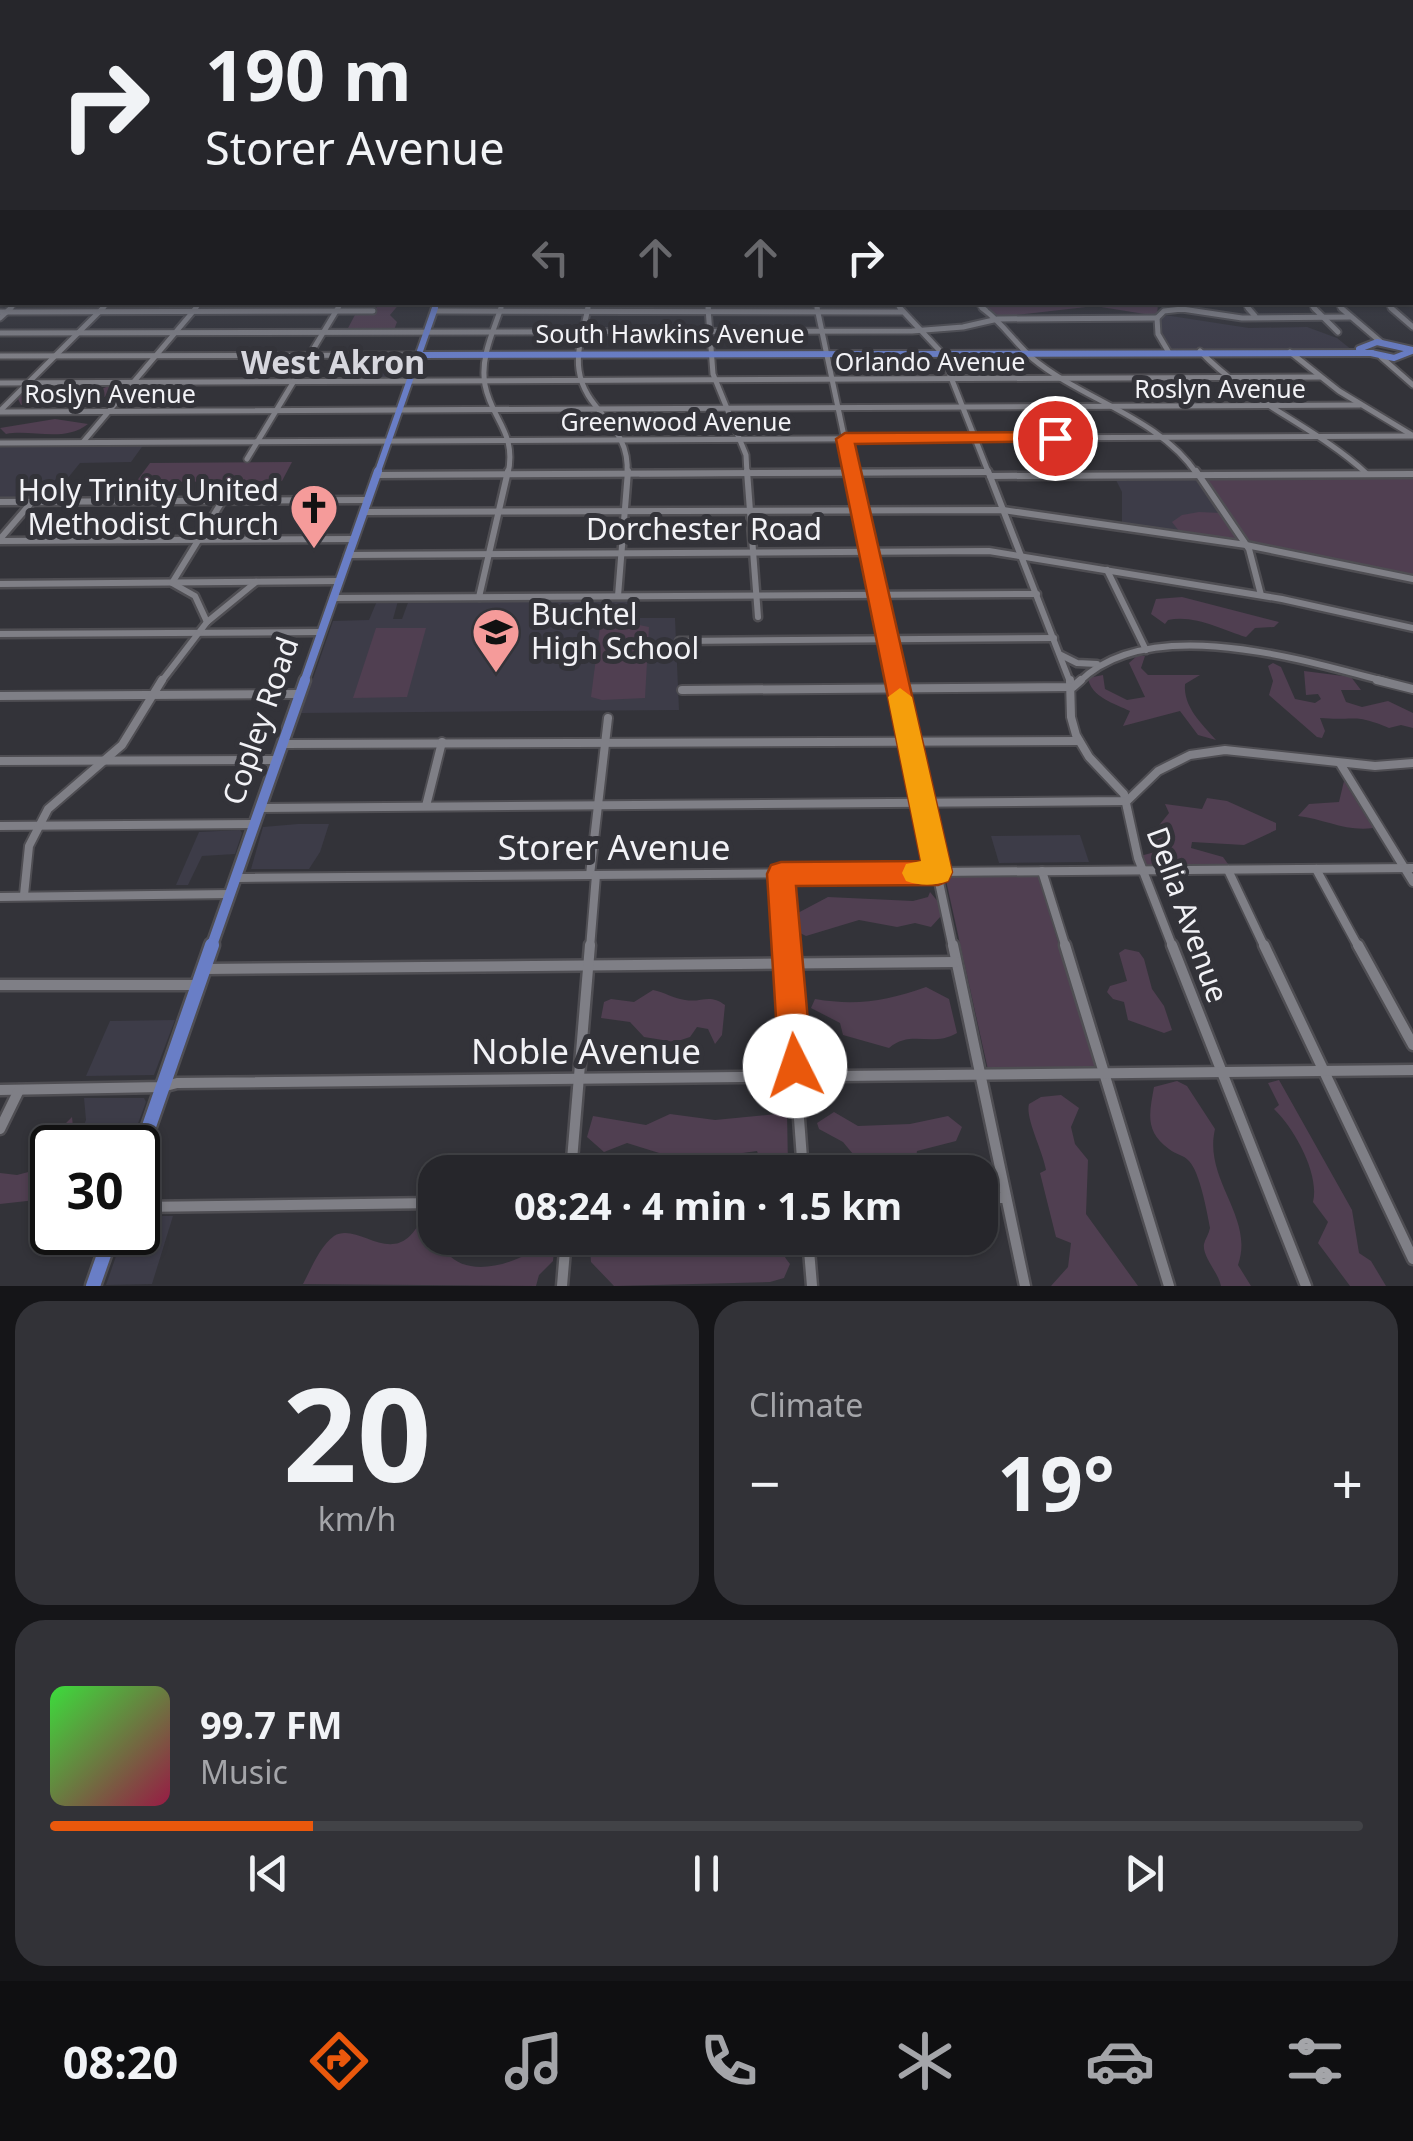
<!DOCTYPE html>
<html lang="en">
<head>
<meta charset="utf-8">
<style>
  body { margin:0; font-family:"Noto Sans",sans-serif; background:#323237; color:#f1f3f6; height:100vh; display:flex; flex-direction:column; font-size:38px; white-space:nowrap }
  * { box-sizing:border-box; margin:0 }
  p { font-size:32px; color:#a4a5a9 }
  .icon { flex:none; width:55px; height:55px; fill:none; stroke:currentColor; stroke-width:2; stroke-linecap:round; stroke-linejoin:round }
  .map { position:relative; height:1286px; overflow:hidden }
  .sheet { display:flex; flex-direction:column; gap:15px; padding:15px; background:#151518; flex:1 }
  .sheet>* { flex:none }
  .banner { position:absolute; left:0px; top:0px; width:1415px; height:305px; box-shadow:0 2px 8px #0004,0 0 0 2px #424347; background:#26262b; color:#f1f3f6; overflow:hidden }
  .speed { position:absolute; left:30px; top:1125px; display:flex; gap:20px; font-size:50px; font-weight:700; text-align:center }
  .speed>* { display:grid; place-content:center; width:130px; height:130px; border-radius:50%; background:#26262b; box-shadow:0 2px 8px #0004,0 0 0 2px #424347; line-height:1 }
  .speed .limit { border:5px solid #111; border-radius:15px; background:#fff; color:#111 }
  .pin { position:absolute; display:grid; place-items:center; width:85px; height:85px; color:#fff; margin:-42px; border:5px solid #fff; border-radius:50%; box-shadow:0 2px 10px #0007 }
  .me { position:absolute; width:110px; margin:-55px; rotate:356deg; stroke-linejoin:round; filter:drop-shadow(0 0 8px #0008) }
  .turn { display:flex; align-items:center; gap:35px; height:210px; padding:0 40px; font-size:45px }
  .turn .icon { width:130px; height:130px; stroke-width:2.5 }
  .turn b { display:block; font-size:70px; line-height:85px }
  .lanes { display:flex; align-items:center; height:95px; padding:0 40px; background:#0003; justify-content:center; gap:50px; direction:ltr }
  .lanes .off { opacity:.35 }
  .big { font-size:75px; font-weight:700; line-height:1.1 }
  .sheet .widget { flex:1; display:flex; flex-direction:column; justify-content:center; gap:15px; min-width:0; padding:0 35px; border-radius:30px; background:#323237 }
  .sheet .dial { align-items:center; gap:0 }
  .dial b { font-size:130px; line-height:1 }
  .song { display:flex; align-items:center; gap:30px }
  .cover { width:120px; height:120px; border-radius:15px; background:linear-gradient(135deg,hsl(120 70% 55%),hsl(340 70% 35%)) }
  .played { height:10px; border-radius:5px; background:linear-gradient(90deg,#ea580c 20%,#424347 20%) }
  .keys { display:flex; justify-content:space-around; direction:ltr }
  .heat { display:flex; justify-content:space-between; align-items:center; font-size:55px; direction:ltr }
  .sheet .tiles { flex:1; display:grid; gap:15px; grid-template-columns:1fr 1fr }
  .widget:last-child { grid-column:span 2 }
  .trip { position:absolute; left:418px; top:1155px; width:580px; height:100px; border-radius:30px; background:#26262b; box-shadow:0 2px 8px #0004,0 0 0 2px #424347; font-weight:700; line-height:100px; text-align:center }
  .tabs { display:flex; height:160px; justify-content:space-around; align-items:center; background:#0f0f11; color:#a4a5a9 }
  .tabs .icon { width:70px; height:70px }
  .tabs .active { color:#ea580c }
  .tabs b { font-size:45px; color:#f1f3f6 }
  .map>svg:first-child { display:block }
  .built { fill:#3d3c48 }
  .green { fill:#503f51 }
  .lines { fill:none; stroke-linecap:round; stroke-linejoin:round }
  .minor-far4-casing { stroke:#4f4e53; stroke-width:6 }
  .minor-far3-casing { stroke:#4f4e53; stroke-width:9 }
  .minor-far2-casing { stroke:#4f4e53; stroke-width:11 }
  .minor-far1-casing { stroke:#4f4e53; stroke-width:12 }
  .minor-casing { stroke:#4f4e53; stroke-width:15 }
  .major-far4-casing { stroke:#4f4e53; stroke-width:8 }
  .major-far3-casing { stroke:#4f4e53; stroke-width:10 }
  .major-far2-casing { stroke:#4f4e53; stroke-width:12 }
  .major-far1-casing { stroke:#4f4e53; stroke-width:15 }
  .major-casing { stroke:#4f4e53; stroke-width:19 }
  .minor-far4 { stroke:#7f7f86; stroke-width:4 }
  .minor-far3 { stroke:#7f7f86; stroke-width:5 }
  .minor-far2 { stroke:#7f7f86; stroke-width:6 }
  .minor-far1 { stroke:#7f7f86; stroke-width:8 }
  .minor { stroke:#7f7f86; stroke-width:10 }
  .major-far4 { stroke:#697ec6; stroke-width:5 }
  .major-far3 { stroke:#697ec6; stroke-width:6 }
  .major-far2 { stroke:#697ec6; stroke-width:8 }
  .major-far1 { stroke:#697ec6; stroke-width:10 }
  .major { stroke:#697ec6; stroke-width:14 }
  .route { fill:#ea580c; stroke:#983908; stroke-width:2.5 }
  .slow { fill:#f59e0b }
  .labels { text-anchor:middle; stroke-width:10; stroke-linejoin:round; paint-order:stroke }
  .far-street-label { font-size:25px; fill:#f2f2f6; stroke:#333339 }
  .poi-label { font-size:30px; fill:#f2f2f6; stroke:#333339; text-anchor:end }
  .street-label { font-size:30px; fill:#f2f2f6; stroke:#333339 }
  .far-district-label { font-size:32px; font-weight:bold; fill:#d7d7de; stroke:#333339 }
  .near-street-label { font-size:35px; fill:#f2f2f6; stroke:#333339 }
</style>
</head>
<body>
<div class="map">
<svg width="1413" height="1286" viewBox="0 0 1413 1286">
  <rect width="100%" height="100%" fill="#333339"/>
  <g class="built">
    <path d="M1158,314L1249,328L1307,327L1337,338L1352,350L1168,351L1158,334Z"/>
    <path d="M351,358H408L400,379L339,381Z"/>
    <path d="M144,444L131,462L80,463L67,479H56L40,497L0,498V445Z"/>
    <path d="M1114,476H1197L1241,543L1122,525V492Z"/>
    <path d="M638,599L637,618H675L679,710L301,713L333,621L369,620L377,601H398L393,619H402L409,600Z"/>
    <path d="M298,824H329L320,852L309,869H251L263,827Z"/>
    <path d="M240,830L242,833L235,854L202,856L188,885H176L199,832Z"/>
    <path d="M1080,835L1089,862L999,863L991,836Z"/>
    <path d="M175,1020L154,1075L86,1076L110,1021Z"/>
    <path d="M84,1098H144L146,1102L130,1145L76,1144L86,1120Z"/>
    <path d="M138,1216H173L152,1284L106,1285L124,1233L138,1232Z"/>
  </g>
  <g class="green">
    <path d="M380,303H400L390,315L397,322L394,330H347L356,313H372Z"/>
    <path d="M976,303H1158L1157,316L1095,306L998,317Z"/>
    <path d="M110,385L122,388C91,409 58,402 21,405L18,399L26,390L64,392L66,397L92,394Z"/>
    <path d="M55,419L88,424C64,443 32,429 6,434L0,428Z"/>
    <path d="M292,462L282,481L136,482L150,463Z"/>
    <path d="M1413,475V578L1248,542L1204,477Z"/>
    <path d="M1199,512L1221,513L1239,541L1179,531L1172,522L1182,515Z"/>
    <path d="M1182,597L1279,622L1274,627L1255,628L1246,637C1223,630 1194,614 1168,620L1165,624L1151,614L1156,599Z"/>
    <path d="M639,625L649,627L645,698L602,700L591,697L600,627Z"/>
    <path d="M376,628H426L407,697L353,698Z"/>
    <path d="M1138,655L1145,656L1141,668L1148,675H1200L1185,684C1183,707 1202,724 1216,740L1198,735L1180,711L1123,726L1130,711C1115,704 1091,697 1088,678L1103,675L1105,689L1127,700L1145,697L1129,663Z"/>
    <path d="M1273,663L1281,667L1295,699L1315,703L1321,699L1318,694L1306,695L1304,671L1351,677L1361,690H1341L1346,702L1362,707L1388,701L1413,713V728L1401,725L1389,728C1354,713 1355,721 1320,718L1325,731L1322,738L1317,737L1269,695L1273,681L1268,666Z"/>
    <path d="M1344,781L1373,828C1347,832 1324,819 1298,816L1309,804L1339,802Z"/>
    <path d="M1207,798L1227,801L1276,823V830L1244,845L1192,842L1191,848L1223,857L1228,864L1146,865L1140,856L1155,852L1148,839L1169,813L1165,804L1202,809Z"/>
    <path d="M1038,875L1096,1069L988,1070L945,876Z"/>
    <path d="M930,892L940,904L941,916L931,927L915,923L897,927L859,920L806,936L794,930V915L828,897L913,901L928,897Z"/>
    <path d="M1125,949L1139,952L1144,959L1152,989L1164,1006L1172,1030L1164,1033L1128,1020L1124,1002L1113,999L1107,992L1110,986L1127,981L1119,953Z"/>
    <path d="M926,987L949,999L957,1033C931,1048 912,1029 889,1048L843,1035L840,1023L811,1008L815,999C856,1006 887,1001 926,987Z"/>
    <path d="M653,990C664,992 675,999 685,1000C702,1003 709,993 725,1005L722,1035L715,1044L708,1029L697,1027L690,1037L675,1042L644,1037L630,1022L601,1018L604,1002L611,999L634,1002Z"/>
    <path d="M1279,1080L1352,1210L1359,1253L1371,1261L1386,1286H1350L1318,1243L1328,1222L1313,1202C1320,1174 1294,1128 1274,1109L1279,1105L1268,1083Z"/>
    <path d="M1177,1081L1187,1086L1215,1129C1203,1180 1255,1217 1238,1265L1251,1286H1221C1218,1272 1202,1256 1204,1244C1205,1239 1209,1234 1210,1228C1207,1213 1200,1172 1189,1161C1184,1155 1175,1154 1169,1149C1145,1131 1149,1115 1154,1087Z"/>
    <path d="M1061,1095L1079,1108L1071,1127L1075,1144L1088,1160L1086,1214L1138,1286H1051L1068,1267L1071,1243L1056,1237L1040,1173L1046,1170C1043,1151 1025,1118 1029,1104L1041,1097Z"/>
    <path d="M834,1112L858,1126L910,1124L948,1116L962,1127L956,1141L917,1151L915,1165L903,1153L892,1160H858L843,1142L819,1129L817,1123Z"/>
    <path d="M787,1113L788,1166L763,1169L757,1151L685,1161L627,1143L604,1152L587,1137L593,1116L646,1125L670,1114L715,1120Z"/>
    <path d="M72,1117L75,1147L52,1148V1193L45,1199L0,1204V1173L17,1175L32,1171L35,1138L62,1127Z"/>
    <path d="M424,1213H435C435,1265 472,1278 519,1258C531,1253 542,1245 555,1240L553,1261L539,1275L536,1286L303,1284C311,1269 320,1246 334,1236C360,1220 398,1277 424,1213Z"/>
    <path d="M675,1238H693C712,1270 742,1228 768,1240C777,1245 784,1256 790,1264L784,1278L770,1282L614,1286L591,1262L590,1249L596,1246L609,1255L672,1253Z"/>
  </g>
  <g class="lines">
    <g class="minor-far4-casing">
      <g id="minor-far4">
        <path d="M708,302L709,310"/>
        <path d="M816,302L818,310"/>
        <path d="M896,302L901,310"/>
        <path d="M974,302L986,310"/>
        <path d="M1242,302L1250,310"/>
        <path d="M1308,302L1316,310"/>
        <path d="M1334,302L1344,310"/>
        <path d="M1384,302L1394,310"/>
        <path d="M8,310L18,302"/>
        <path d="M101,310L109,302"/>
        <path d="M194,310L201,302"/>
        <path d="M337,310L342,302"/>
        <path d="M500,310L503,302"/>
        <path d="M587,310L589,302"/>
        <path d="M1169,310H1192"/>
      </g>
    </g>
    <g class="minor-far3-casing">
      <g id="minor-far3">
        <path d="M501,308C493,332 480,358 485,385C492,421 517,432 508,474"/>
        <path d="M588,308C584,328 576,350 579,370C585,414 631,423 627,474"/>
        <path d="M708,308L713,374L746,455L747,474"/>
        <path d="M817,308L852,474"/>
        <path d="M900,308L941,352L989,474"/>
        <path d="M982,308C1002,322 1014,342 1032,358C1082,400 1159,417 1197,474"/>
        <path d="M1248,308L1255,316"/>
        <path d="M1314,308L1338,332"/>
        <path d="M1341,308L1382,343"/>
        <path d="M1391,308L1413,327"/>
        <path d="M434,311L902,312"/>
        <path d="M0,312L373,311"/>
        <path d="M0,318L11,308"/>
        <path d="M1157,318L1164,311L1182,309L1242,318L1350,317"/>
        <path d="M1157,318L1158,334L1168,351"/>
        <path d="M0,333L912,331L963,327L998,319L1157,318"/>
        <path d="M1200,351C1248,402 1315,426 1366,473"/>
        <path d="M1290,352L1339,391L1412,435"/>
        <path d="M0,356L418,355"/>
        <path d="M1381,357L1413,385"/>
        <path d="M0,383L1320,377"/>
        <path d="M0,411L103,308"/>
        <path d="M0,412L1360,405"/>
        <path d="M83,442L196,308"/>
        <path d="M0,443L1413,436"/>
        <path d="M247,459L338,308"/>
        <path d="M640,474L988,472"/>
      </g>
    </g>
    <g class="minor-far2-casing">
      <g id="minor-far2">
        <path d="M747,471L758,617"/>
        <path d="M852,471L897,682"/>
        <path d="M988,471L1070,682"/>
        <path d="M1196,471L1249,549L1261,595"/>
        <path d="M376,475L988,472"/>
        <path d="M990,476L1413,474"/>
        <path d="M0,502L368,500"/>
        <path d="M364,512L1003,510L1246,545L1413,579"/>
        <path d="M0,539L31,503"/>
        <path d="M0,541L354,539"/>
        <path d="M348,555L989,551L1282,599L1413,628"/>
        <path d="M1107,570L1146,650"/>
        <path d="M0,584L339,581"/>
        <path d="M618,596L628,471"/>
        <path d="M479,597L508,471"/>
        <path d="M333,598L1037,594"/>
        <path d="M207,622L195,596L172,583L234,482"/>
        <path d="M0,634L321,632"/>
        <path d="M679,641L1054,638"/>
        <path d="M1061,655L1077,663L1097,664"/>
        <path d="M161,682L207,622L256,582"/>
        <path d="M1079,682C1149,612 1303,660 1387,682"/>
      </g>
    </g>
    <g class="minor-far1-casing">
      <g id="minor-far1">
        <path d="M896,680L953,948"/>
        <path d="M1070,680L1071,717L1076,735L1089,757L1124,794L1138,858L1173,948"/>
        <path d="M1377,680L1413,689"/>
        <path d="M682,690L1073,687L1081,680"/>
        <path d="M0,696L299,694"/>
        <path d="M283,744L1079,741"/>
        <path d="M0,761L276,760"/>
        <path d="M1341,765L1413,882"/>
        <path d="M426,806L442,742"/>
        <path d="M261,808L1127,801L1158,771L1190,755L1225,750L1375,766L1413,763"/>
        <path d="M0,826L254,824"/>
        <path d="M1316,869L1359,948"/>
        <path d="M1228,870L1265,948"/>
        <path d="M1042,871L1066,948"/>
        <path d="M781,874L786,948"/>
        <path d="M590,875L608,718"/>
        <path d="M237,878L1413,868"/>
        <path d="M24,895L29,846L48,809L122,745L162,680"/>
        <path d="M0,897L230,894"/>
        <path d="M590,948L596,875"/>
      </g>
    </g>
    <g class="minor-casing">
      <g id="minor">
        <path d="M786,945L803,1172"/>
        <path d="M953,945L1025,1286"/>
        <path d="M1065,945L1169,1286"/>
        <path d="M1172,945L1306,1286"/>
        <path d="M1264,945L1413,1259"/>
        <path d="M1358,945L1413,1045"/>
        <path d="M204,969L956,962"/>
        <path d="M0,985H197"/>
        <path d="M0,1090L162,1087L177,1083L1413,1070"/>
        <path d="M0,1129L19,1090"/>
        <path d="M571,1172L590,945"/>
        <path d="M980,1198H1006"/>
        <path d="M138,1207L435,1203"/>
        <path d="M808,1238L812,1286"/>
        <path d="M562,1286L566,1238"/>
      </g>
    </g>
    <g class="major-far4-casing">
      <path id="major-far4" d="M434,310L437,302"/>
    </g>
    <g class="major-far3-casing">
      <g id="major-far3">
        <path d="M1359,349L1377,342L1413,350"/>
        <path d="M1371,353L1394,358L1412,351"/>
        <path d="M418,355L1372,353"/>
        <path d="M377,474L435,308"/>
      </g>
    </g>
    <g class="major-far2-casing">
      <path id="major-far2" d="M304,682L378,471"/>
    </g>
    <g class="major-far1-casing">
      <path id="major-far1" d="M211,948L305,680"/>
    </g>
    <g class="major-casing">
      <g id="major">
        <path d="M138,1158L212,945"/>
        <path d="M93,1286L112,1232"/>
      </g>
    </g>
    <use href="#minor-far4" class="minor-far4"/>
    <use href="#minor-far3" class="minor-far3"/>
    <use href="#minor-far2" class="minor-far2"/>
    <use href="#minor-far1" class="minor-far1"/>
    <use href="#minor" class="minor"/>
    <use href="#major-far4" class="major-far4"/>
    <use href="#major-far3" class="major-far3"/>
    <use href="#major-far2" class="major-far2"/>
    <use href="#major-far1" class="major-far1"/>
    <use href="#major" class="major"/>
  </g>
  <linearGradient id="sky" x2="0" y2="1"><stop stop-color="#1c1c1f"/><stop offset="0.5" stop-color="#4a505f"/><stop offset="1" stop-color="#4a505f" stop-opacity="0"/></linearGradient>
  <rect width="1413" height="361" fill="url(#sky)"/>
  <path class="route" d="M1055,432L1061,434V441L855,444L952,872L948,881L938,885L796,886L812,1066L807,1078L795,1083L784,1078L779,1066L767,874L771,865L781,862L921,861L836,439L845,433Z"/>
  <path class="slow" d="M900,688L912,697L952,872L948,881C934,886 920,886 906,881L902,873L906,864L921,861L888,697Z"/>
  <defs>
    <g id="church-pin" transform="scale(2.5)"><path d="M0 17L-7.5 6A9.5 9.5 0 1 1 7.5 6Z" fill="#f59b9a" stroke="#333339"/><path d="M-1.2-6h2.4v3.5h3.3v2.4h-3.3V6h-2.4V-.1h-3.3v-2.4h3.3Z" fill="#111"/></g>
    <g id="school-pin" transform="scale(2.5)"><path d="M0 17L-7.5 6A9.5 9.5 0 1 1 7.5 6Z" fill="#f59b9a" stroke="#333339"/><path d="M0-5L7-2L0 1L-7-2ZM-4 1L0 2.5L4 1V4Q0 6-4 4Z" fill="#111"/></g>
  </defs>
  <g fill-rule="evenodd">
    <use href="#church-pin" x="314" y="508"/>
    <use href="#school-pin" x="496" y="632"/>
  </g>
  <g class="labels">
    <g class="far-street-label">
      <text x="670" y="343">South Hawkins Avenue</text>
      <text x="930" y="371">Orlando Avenue</text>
      <text x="1220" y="398">Roslyn Avenue</text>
      <text x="110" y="403">Roslyn Avenue</text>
      <text x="676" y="431">Greenwood Avenue</text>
    </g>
    <g class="poi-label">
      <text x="279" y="501">Holy Trinity United<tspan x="279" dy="34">Methodist Church</tspan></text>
      <text x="531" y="625" text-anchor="start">Buchtel<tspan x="531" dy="34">High School</tspan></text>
    </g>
    <g class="street-label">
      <text x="704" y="540">Dorchester Road</text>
      <text transform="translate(261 721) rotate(-71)" y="10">Copley Road</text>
      <text transform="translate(1187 915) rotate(70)" y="10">Delia Avenue</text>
    </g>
    <g class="far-district-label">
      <text x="333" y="374">West Akron</text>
    </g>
    <g class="near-street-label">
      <text x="614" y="860">Storer Avenue</text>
      <text x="586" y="1064">Noble Avenue</text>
    </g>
  </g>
</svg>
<div class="speed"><div class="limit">30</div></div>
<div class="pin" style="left:1055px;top:438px;background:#d93025"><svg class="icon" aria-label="arrive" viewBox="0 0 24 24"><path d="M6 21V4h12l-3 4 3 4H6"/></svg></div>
<svg class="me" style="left:795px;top:1066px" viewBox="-20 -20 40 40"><circle r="19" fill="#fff"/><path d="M0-13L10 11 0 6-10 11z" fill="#ea580c"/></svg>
<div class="trip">08:24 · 4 min · 1.5 km</div>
<div class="banner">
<div class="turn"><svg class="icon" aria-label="right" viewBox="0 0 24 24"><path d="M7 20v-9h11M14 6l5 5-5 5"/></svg><div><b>190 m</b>Storer Avenue</div></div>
<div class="lanes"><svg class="icon off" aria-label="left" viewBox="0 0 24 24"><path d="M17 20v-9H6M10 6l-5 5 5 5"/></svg><svg class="icon off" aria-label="ahead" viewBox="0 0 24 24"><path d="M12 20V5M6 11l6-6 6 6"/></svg><svg class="icon off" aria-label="ahead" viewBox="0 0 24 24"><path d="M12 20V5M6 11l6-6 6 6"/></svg><svg class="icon" aria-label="right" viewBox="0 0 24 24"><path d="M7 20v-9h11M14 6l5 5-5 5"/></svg></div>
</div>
</div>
<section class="sheet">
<div class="tiles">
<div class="widget dial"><b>20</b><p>km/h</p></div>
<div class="widget"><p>Climate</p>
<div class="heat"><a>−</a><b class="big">19°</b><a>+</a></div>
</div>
<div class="widget">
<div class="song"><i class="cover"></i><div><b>99.7 FM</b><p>Music</p></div></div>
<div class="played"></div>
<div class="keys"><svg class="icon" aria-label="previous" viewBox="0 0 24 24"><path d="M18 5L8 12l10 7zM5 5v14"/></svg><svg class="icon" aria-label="pause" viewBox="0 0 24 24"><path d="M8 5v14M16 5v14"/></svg><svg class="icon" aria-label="next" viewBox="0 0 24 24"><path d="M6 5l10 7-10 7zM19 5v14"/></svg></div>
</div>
</div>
</section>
<nav class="tabs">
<b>08:20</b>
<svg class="icon active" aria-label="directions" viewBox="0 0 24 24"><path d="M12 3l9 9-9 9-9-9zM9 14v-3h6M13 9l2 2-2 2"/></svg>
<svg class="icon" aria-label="music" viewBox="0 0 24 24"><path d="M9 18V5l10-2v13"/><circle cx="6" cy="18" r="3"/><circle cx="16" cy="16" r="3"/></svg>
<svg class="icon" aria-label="phone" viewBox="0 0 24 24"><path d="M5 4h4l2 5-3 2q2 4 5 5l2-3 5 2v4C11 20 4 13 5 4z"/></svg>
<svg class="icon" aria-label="climate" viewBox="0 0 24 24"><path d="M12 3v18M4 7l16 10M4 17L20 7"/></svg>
<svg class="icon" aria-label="car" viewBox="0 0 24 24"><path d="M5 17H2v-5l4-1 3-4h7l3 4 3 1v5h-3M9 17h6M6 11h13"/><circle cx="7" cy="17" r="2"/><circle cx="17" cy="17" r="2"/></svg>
<svg class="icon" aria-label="filters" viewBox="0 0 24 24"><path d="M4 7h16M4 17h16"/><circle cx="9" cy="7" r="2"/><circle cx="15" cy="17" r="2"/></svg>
</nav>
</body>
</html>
